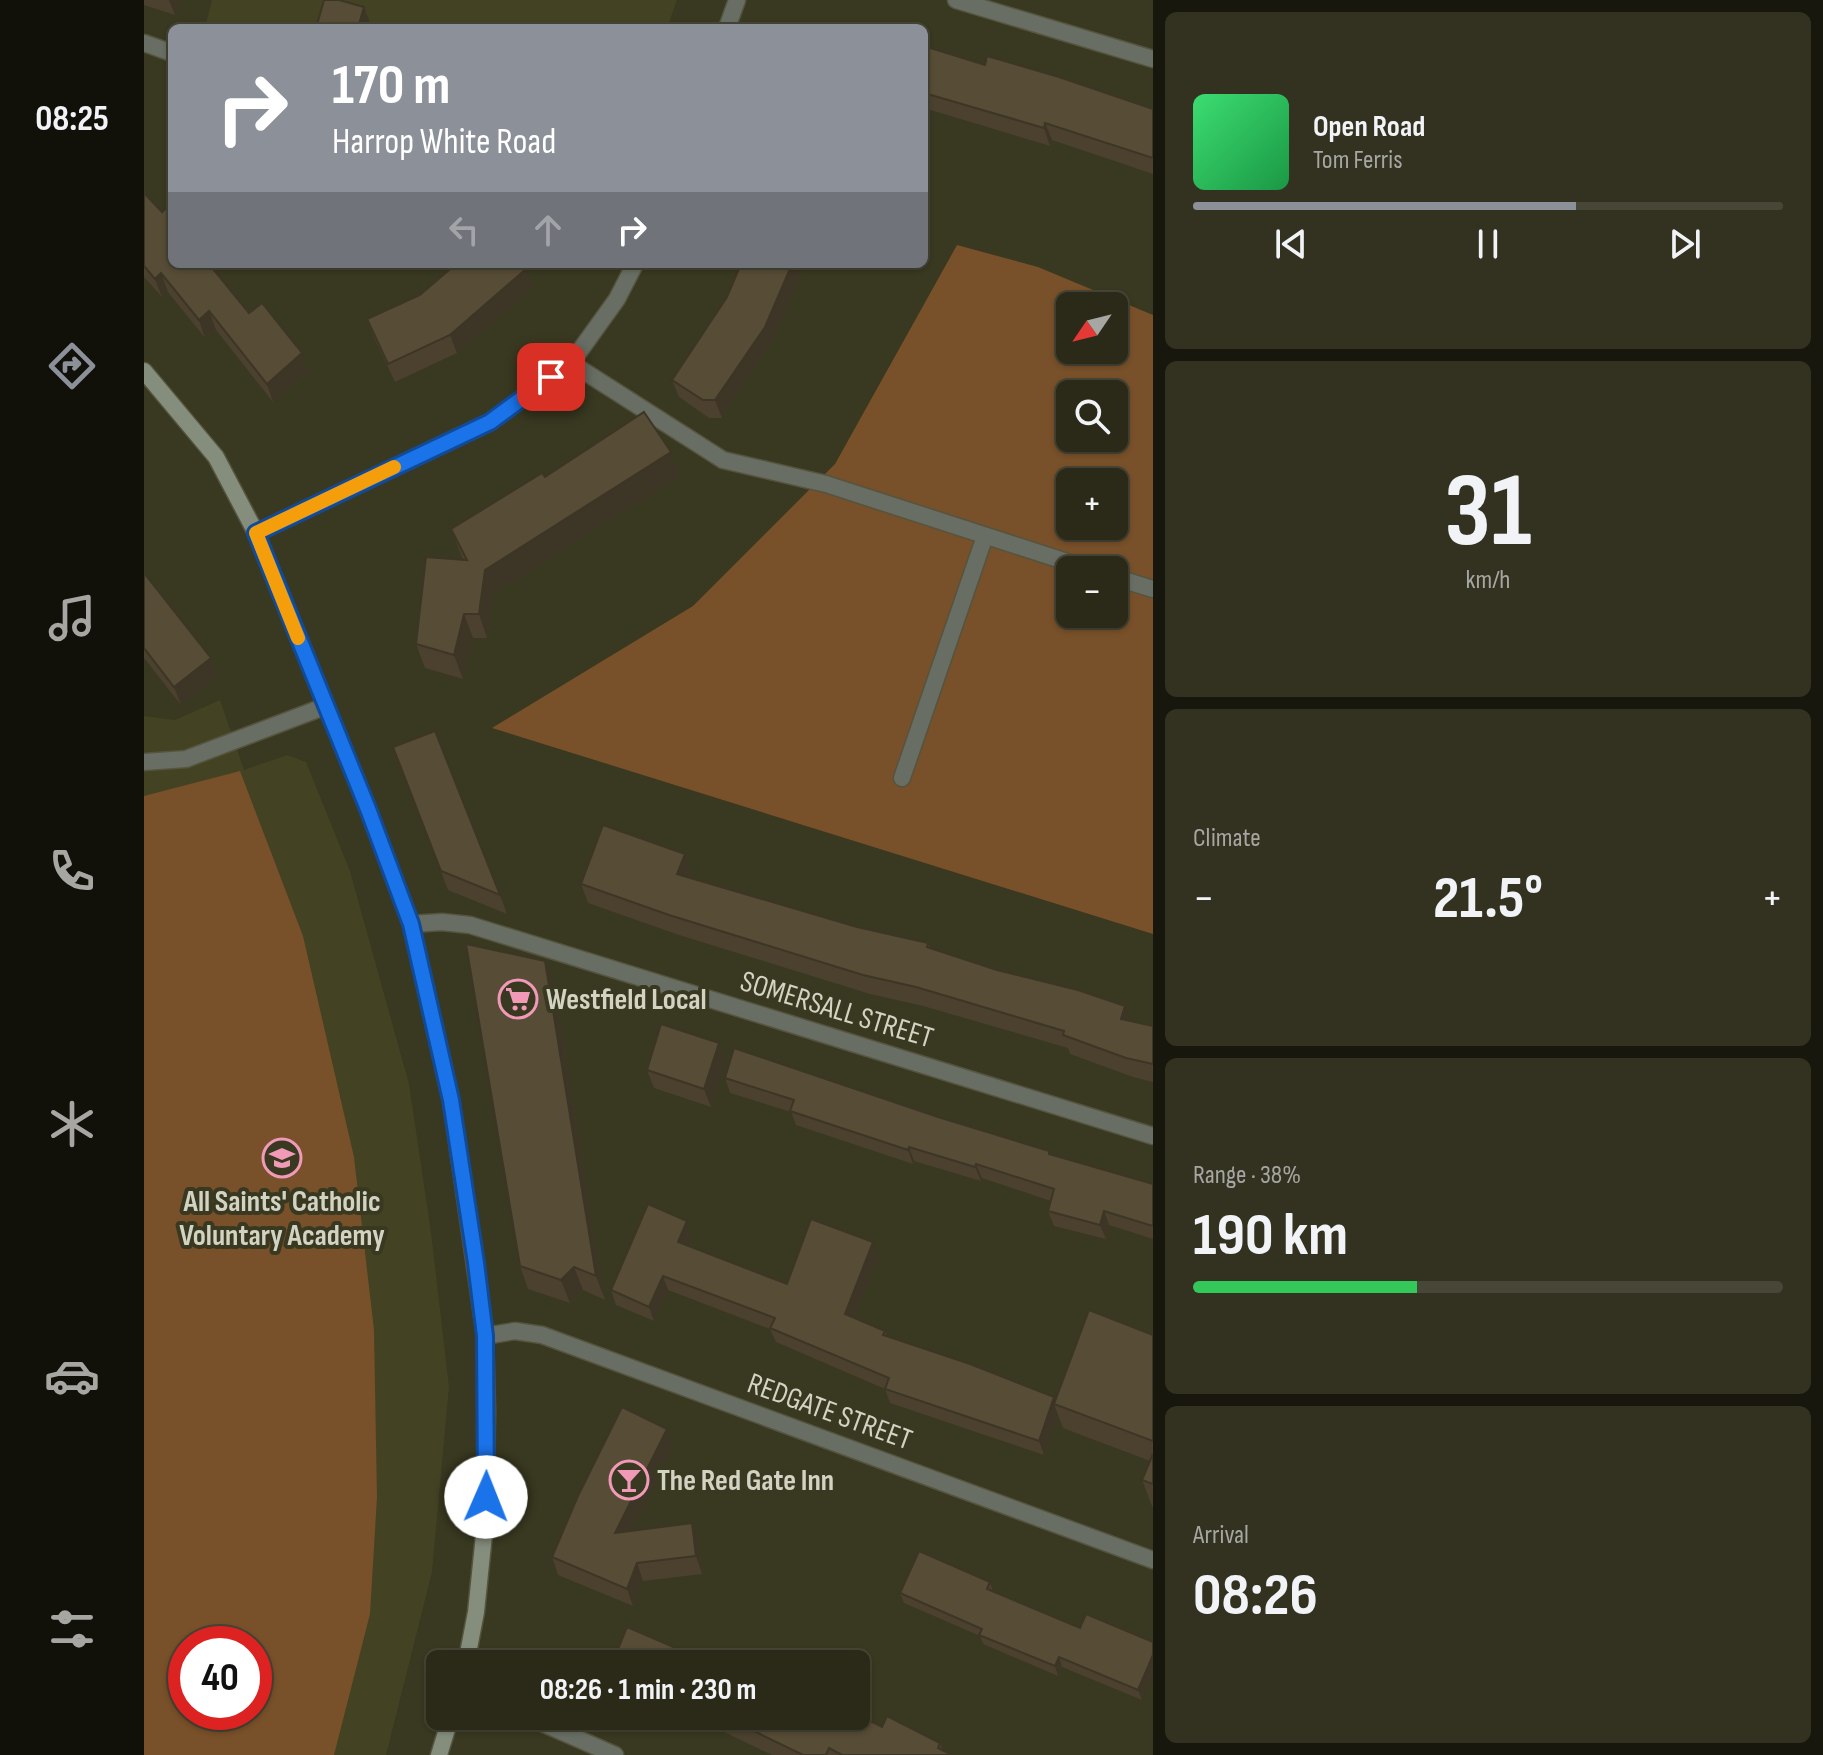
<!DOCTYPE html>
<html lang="en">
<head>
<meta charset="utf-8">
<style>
  body { margin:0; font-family:"Sofia Sans Condensed",sans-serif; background:#333221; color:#f1f3f6; height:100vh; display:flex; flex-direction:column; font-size:30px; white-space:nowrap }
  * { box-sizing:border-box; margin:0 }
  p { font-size:26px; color:#a6a7a2 }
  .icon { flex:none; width:44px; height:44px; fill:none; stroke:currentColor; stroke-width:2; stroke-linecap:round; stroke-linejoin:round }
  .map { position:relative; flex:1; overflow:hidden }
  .panel { display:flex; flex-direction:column; gap:12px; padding:12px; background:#18170d; width:670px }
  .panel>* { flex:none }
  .banner { position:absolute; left:24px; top:24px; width:760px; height:244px; border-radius:12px; box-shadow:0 2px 6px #0004,0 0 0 2px #474637; background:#8c9099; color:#fff; overflow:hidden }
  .needle { width:52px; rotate:235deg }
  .fabs { position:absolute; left:912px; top:292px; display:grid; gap:16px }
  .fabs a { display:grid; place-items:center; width:72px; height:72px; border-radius:12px; background:#2b2a18; box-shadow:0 2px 6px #0004,0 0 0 2px #474637; font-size:40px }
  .speed { position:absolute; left:24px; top:1626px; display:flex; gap:16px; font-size:40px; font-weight:700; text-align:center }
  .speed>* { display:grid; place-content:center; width:104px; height:104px; border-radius:50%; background:#2b2a18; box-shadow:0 2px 6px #0004,0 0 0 2px #474637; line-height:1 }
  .speed .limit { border:12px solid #d22; background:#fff; color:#111 }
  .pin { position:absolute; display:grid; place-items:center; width:68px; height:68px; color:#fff; margin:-34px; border-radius:16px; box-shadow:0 4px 12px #0006 }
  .me { position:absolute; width:88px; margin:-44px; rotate:1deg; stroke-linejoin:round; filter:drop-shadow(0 0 6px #0008) }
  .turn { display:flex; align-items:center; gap:28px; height:168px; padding:0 32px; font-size:36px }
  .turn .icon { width:104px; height:104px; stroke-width:2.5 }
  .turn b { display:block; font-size:56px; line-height:68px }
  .lanes { display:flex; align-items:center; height:76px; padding:0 32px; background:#0003; justify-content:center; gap:40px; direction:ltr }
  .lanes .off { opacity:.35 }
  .big { font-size:60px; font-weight:700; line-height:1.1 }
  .panel .widget { flex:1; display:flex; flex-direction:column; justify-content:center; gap:12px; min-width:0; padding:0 28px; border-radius:12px; background:#333221 }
  .panel .dial { align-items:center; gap:0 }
  .dial b { font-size:104px; line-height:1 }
  .song { display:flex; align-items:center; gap:24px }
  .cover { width:96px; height:96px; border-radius:12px; background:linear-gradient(135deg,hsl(140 70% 55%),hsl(140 70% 35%)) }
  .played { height:8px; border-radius:4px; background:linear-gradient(90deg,#8c9099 65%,#474637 65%) }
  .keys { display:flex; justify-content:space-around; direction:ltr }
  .heat { display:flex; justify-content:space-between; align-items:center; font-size:44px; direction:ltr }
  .charge { height:12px; border-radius:6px; background:linear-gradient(90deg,#34c759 38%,#474637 0) }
  .trip { position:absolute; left:282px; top:1650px; width:444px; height:80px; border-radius:12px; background:#2b2a18; box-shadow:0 2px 6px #0004,0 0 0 2px #474637; font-weight:700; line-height:80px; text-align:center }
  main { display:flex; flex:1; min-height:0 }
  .dock { display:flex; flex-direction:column; width:144px; justify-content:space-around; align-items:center; background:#11110a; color:#a6a7a2 }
  .dock .icon { width:56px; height:56px }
  .dock .selected { color:#8c9099 }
  .dock b { font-size:36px; color:#f1f3f6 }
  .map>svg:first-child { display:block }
  .built { fill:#434223; fill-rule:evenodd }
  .green { fill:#785029; fill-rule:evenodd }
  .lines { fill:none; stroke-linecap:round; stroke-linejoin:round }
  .lane-casing { stroke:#55543e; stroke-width:19 }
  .street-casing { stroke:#55543e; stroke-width:19 }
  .secondary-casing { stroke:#55543e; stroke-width:19 }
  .lane { stroke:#696e64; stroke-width:16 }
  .street { stroke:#696e64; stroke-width:16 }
  .secondary { stroke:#858d7d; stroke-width:16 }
  .wall { fill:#4b412e }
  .shaded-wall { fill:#3d3525 }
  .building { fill:#574c35; stroke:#3d3525; stroke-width:2 }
  .route-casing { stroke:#114b97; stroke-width:20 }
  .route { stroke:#1a73e8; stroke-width:14 }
  .slow { stroke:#f59e0b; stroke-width:14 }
  .labels { text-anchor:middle; stroke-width:8; stroke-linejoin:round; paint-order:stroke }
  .poi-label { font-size:30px; font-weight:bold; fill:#d3d3c4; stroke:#393820; text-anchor:start }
  .street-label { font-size:30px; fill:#d3d3c4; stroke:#393820 }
</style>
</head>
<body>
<main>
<nav class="dock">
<b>08:25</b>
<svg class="icon selected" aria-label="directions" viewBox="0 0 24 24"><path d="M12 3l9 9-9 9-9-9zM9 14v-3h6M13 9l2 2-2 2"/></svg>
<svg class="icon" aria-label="music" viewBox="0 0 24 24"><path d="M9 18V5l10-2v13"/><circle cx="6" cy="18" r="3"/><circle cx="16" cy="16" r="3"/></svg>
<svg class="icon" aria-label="phone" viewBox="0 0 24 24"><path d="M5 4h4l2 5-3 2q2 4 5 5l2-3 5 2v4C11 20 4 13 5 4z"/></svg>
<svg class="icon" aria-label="climate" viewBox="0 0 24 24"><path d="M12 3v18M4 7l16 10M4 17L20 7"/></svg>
<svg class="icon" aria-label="car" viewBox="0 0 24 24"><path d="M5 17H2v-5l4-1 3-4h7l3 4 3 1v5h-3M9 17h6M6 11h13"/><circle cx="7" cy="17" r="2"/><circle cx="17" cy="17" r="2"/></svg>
<svg class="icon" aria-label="filters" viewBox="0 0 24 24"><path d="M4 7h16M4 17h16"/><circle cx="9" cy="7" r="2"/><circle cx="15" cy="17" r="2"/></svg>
</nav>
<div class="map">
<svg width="1009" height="1755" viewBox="0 0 1009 1755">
  <rect width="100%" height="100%" fill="#393820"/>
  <g class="built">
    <path d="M68,0H533L523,28H61Z"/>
    <path d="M76,700L100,770L143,755L162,762L206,871L265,1084L287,1232L305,1387L288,1572L242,1755H0V716L31,720ZM42,1644H110V1712H42Z"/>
  </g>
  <g class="green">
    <path d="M813,245L894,267L1009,315V934L348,728L549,606L691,464ZM926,306H970V350H926ZM926,394H970V438H926ZM926,482H970V526H926ZM926,570H970V614H926Z"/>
    <path d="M96,771L159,936L210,1157L230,1330L233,1497L226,1614L190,1755H0V796ZM42,1644H110V1712H42Z"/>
  </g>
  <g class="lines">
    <g class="lane-casing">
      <g id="lane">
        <path d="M427,363L579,460L682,484L948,570"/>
        <path d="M970,577L1009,589"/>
        <path d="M0,762L42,759L182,706"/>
        <path d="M758,778L841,536"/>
      </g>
    </g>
    <g class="street-casing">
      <g id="street">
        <path d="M812,0L1009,59"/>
        <path d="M583,28L593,0"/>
        <path d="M0,43L28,53"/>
        <path d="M112,533L346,422L427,363L473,299L491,264"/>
        <path d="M267,924L298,922L326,925L1009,1136"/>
        <path d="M341,1336L371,1331L398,1335L1009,1560"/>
        <path d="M382,1716L471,1755"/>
      </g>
    </g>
    <g class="secondary-casing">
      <g id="secondary">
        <path d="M0,371L72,457L112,533L224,809L267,924L307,1100L341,1336L343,1411L341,1525L332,1612L322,1664"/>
        <path d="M295,1755L307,1716"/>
      </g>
    </g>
    <use href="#lane" class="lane"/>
    <use href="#street" class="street"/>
    <use href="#secondary" class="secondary"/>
  </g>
  <g class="wall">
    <path d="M0,0H36L31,15L0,5Z"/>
    <path d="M780,46L841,65L1009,109V174L908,140L906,146L780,108Z"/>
    <path d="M0,193L28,264L105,313L165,372L129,402L72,330L61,338L24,292L18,297L0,277Z"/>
    <path d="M597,264H662L627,344L578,418H565L535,397L528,380L583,297Z"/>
    <path d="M389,288L313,353L251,382L230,338L223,319Z"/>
    <path d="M536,476L350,593L343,638H329L319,679L281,668L272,644L319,560L307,529L401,477Z"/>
    <path d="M0,573L67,658L74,676L37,705L0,658Z"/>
    <path d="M249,747L356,895L363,914L304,890Z"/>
    <path d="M541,854L547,873L546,878L713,927L784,943L786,948L986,1021L1009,1026V1082L989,1077L926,1054L924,1048L779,1006L726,994L532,934L444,903L437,884Z"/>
    <path d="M410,984L461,1300L439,1290L426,1303L384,1289L376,1266Z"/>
    <path d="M582,1061L567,1107L510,1088L503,1070Z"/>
    <path d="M581,1078L794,1117L905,1151L907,1154L1009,1184V1239L965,1225L962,1239L910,1226L904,1211L907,1201L838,1178L837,1181L770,1161L769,1164L652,1125L647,1112L586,1093Z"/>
    <path d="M548,1235L543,1246L643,1284L735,1256L710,1318L741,1331L743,1337L910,1397L912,1401L1009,1335V1484L1006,1461L919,1428L914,1415L900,1455L746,1403L741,1389L632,1342L626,1329L524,1290L510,1321L472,1305L467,1290Z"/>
    <path d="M529,1447L487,1531L555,1541L558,1574L499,1581L489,1606L414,1575L408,1557Z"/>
    <path d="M998,1480L1009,1484V1507L1008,1506Z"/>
    <path d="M846,1582L849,1591L936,1628L1009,1642L998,1700L918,1667L914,1676L839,1644L836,1636L760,1603L756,1593Z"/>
    <path d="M529,1716H712L738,1727L796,1743L799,1751L808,1755H628L549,1717L546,1723Z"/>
  </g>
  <g class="shaded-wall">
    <path d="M25,0H36L31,15Z"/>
    <path d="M220,7L227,26L226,28H214Z"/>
    <path d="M901,123L908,140L906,146L900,128Z"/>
    <path d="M648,264H662L627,344L578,418L571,400Z"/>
    <path d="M382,269L389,288L313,353L306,335Z"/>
    <path d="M17,273L24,292L18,297L11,279Z"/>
    <path d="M65,311L72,330L61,338L55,320Z"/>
    <path d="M158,353L165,372L129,402L123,384Z"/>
    <path d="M527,452L536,476L350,593L343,638L335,614L341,570Z"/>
    <path d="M320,614L329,638L319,679L310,655Z"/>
    <path d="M67,658L74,676L37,705L30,687Z"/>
    <path d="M541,854L547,873L540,893L533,874Z"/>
    <path d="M401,961L410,984L461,1300L452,1276Z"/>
    <path d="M981,1006L988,1025L977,1019Z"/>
    <path d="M575,1043L582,1061L567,1107L560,1089Z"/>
    <path d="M765,1147L770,1161L769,1164L764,1150Z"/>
    <path d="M832,1164L838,1178L837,1181L831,1167Z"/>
    <path d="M960,1211L965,1225L962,1239L956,1225Z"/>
    <path d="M543,1221L548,1235L539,1256L534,1242Z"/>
    <path d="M729,1242L735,1256L706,1328L701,1314Z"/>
    <path d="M430,1267L439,1290L426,1303L417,1280Z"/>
    <path d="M519,1276L524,1290L510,1321L505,1307Z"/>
    <path d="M910,1397L913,1405L910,1404L914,1415L900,1455L895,1441Z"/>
    <path d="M523,1429L529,1447L478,1551L471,1533Z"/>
    <path d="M548,1523L555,1541L558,1574L552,1556Z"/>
    <path d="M493,1563L499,1581L489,1606L483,1589Z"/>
    <path d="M1009,1655V1673L998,1700L994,1690Z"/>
    <path d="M915,1657L918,1667L914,1676L911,1666Z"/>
    <path d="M543,1716L549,1717L546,1723Z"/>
  </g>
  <g class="building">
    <path d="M180,0H195L220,7L214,28H172Z"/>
    <path d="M780,46L841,65L843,56L915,77L1009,109V158L901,123L900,128L780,93Z"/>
    <path d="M0,193L18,212L28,203V264H65L105,313L118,303L158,353L123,384L65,311L55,320L17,273L11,279L0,266Z"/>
    <path d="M312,264H377L382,269L306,335L244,364L223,319L276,295Z"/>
    <path d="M597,264H648L621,327L571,400H559L528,380L583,297Z"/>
    <path d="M500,412L527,452L341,570L335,614H320L310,655L272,644L282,557L323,560L307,529L398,473L401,477Z"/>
    <path d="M0,573L67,658L30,687L0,648Z"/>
    <path d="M291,731L356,895L297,871L249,747Z"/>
    <path d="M459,825L541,854L533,874L713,927L784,943L783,947L853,970L934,990L981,1006L977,1019L1009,1026V1064L982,1058L919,1035L920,1031L772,987L719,975L525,915L437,884Z"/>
    <path d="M322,944L401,961L452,1276L430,1267L417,1280L376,1266Z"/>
    <path d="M517,1024L575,1043L560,1089L503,1070Z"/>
    <path d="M590,1048L794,1117L905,1151V1154L1009,1184V1226L960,1211L956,1225L904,1211L910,1189L832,1164L831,1167L765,1147L764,1150L646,1111L650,1100L581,1078Z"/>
    <path d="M504,1204L543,1221L534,1242L643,1284L667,1219L729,1242L701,1314L741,1331L739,1335L826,1364L910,1397L895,1441L741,1389L745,1378L626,1328L631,1318L519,1276L505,1307L467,1290Z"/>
    <path d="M945,1310L1009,1335V1441L910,1404Z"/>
    <path d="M478,1407L523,1429L471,1533L548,1523L552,1556L493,1563L483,1589L408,1557L434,1496Z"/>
    <path d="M1009,1454V1484L998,1480Z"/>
    <path d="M775,1551L846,1582L843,1589L936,1628L942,1614L1009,1642V1655L994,1690L915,1657L911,1666L835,1635L838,1629L756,1593Z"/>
    <path d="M483,1627L569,1664H468Z"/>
    <path d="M712,1714L738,1727L743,1716L796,1743L794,1748L808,1755H698L685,1748L682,1755H659L579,1716H712Z"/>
  </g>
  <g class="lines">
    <g class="route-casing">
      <path id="route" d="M342,1497L341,1336L332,1263L307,1100L267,924L224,809L112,533L346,422L407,377"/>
    </g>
    <use href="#route" class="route"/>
    <path class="slow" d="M154,638L112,533L250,467"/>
  </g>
  <defs>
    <g id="supermarket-ring" transform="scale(2)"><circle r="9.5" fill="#393820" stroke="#f09ab7" stroke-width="1.5"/><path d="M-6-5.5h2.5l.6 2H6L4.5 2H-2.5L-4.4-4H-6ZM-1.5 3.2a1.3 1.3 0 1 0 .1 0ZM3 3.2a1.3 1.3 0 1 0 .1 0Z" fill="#f09ab7"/></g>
    <g id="school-ring" transform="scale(2)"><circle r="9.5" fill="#393820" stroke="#f09ab7" stroke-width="1.5"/><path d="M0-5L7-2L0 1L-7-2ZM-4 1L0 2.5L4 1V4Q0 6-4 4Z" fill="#f09ab7"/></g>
    <g id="bar-ring" transform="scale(2)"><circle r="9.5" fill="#393820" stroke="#f09ab7" stroke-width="1.5"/><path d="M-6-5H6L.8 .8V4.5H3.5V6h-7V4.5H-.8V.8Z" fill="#f09ab7"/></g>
  </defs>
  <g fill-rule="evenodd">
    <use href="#supermarket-ring" x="374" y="999"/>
    <use href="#school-ring" x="138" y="1158"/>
    <use href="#bar-ring" x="485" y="1480"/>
  </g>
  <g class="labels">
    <g class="poi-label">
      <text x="402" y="1009">Westfield Local</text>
      <text x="138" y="1211" text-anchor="middle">All Saints' Catholic<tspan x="138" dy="34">Voluntary Academy</tspan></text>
      <text x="513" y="1490">The Red Gate Inn</text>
    </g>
    <g class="street-label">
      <text transform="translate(693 1009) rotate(17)" y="10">SOMERSALL STREET</text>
      <text transform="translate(686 1411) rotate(20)" y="10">REDGATE STREET</text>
    </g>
  </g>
</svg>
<div class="fabs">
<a><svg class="needle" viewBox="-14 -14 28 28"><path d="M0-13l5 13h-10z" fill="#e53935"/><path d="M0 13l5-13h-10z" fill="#a6a7a2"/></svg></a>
<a><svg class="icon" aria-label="search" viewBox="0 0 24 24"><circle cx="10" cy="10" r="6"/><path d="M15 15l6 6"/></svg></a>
<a>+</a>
<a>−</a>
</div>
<div class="speed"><div class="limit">40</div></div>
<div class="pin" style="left:407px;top:377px;background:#d93025"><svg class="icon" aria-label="arrive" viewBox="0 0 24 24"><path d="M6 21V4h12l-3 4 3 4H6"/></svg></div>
<svg class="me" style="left:342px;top:1497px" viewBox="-20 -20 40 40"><circle r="19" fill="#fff"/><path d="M0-13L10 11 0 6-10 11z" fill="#1a73e8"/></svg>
<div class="trip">08:26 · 1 min · 230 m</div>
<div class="banner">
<div class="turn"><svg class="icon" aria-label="right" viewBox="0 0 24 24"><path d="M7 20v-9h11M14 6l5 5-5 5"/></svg><div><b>170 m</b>Harrop White Road</div></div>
<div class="lanes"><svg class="icon off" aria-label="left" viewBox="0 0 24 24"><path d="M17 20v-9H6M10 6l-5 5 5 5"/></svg><svg class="icon off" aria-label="ahead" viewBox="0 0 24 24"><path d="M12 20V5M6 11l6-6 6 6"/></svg><svg class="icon" aria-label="right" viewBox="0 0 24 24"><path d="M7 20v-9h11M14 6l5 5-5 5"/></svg></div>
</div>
</div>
<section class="panel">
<div class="widget">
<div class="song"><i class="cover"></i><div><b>Open Road</b><p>Tom Ferris</p></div></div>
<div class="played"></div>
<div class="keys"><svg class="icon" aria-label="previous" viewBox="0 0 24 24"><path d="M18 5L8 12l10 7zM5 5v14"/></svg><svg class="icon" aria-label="pause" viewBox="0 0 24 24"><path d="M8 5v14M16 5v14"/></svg><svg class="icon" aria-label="next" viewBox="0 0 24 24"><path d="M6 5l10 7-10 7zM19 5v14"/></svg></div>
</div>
<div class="widget dial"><b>31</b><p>km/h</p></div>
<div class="widget"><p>Climate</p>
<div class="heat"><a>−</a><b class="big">21.5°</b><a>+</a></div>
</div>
<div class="widget"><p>Range · 38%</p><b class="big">190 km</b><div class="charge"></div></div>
<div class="widget"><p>Arrival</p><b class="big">08:26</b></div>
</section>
</main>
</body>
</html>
